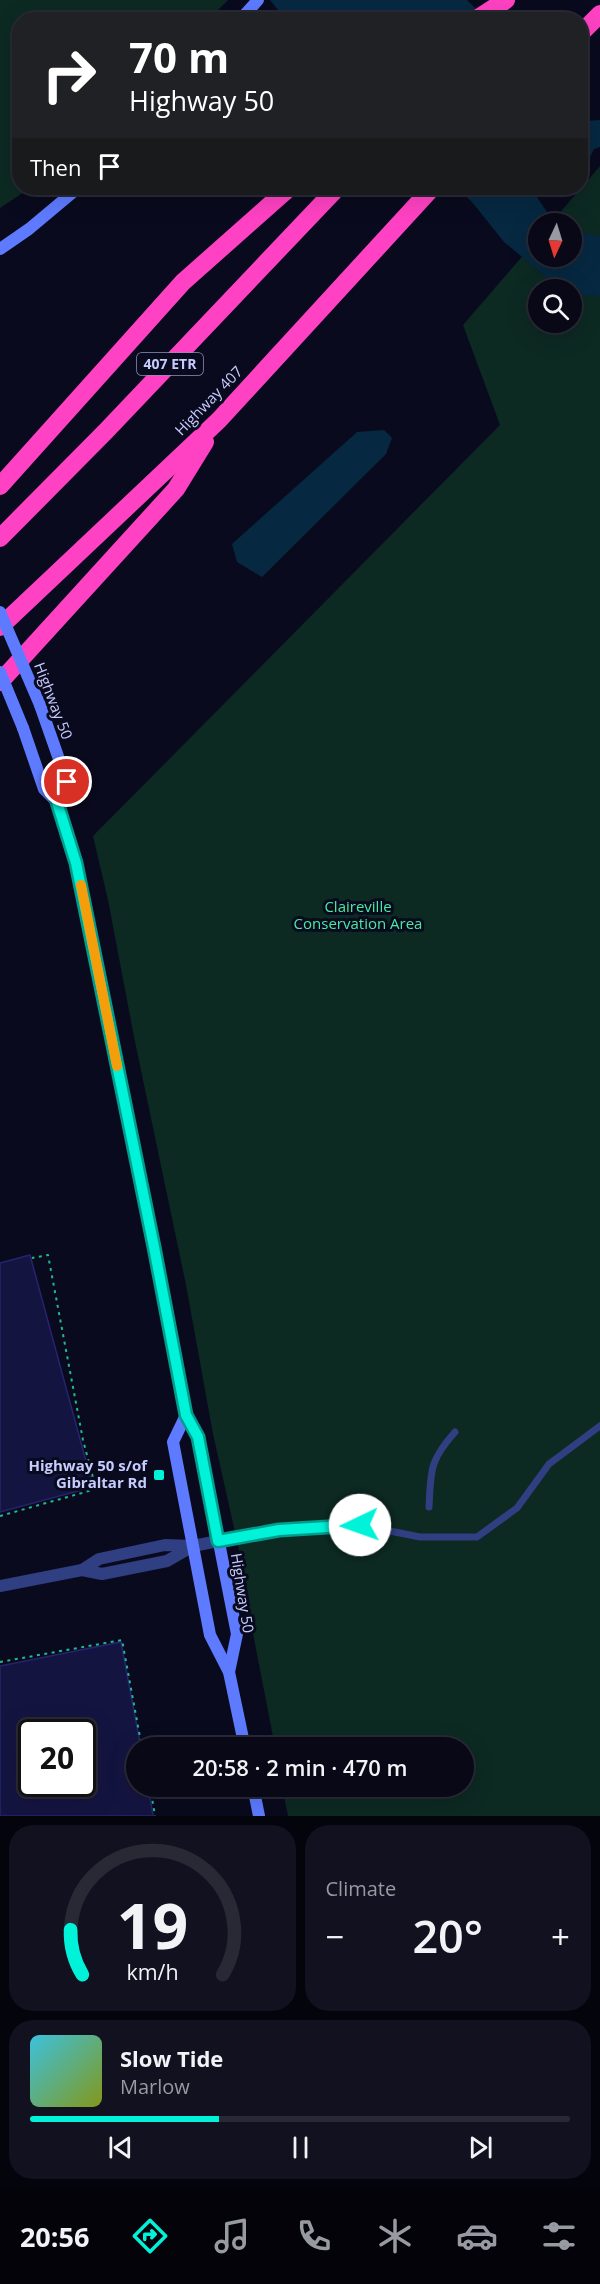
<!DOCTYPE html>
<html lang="en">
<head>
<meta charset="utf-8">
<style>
  body { margin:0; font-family:"Open Sans",sans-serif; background:#11111f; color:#f1f3f6; height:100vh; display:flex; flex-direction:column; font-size:22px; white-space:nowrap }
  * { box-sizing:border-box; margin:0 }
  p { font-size:20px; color:#989aa1 }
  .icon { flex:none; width:33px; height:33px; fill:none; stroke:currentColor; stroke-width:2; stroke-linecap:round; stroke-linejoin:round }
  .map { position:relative; height:1816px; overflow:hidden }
  .details { display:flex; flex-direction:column; gap:9px; padding:9px; background:#04040c; flex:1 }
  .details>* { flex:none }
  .hud { position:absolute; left:12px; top:12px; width:576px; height:183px; border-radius:24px; box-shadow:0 6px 24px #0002,0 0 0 2px #292935; background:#202124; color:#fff; overflow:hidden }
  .needle { width:39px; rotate:184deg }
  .tools { position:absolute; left:528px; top:213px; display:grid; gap:12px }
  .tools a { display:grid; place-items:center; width:54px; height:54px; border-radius:50%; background:#080816; box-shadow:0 6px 24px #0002,0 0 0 2px #292935; font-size:30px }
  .speed { position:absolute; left:18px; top:1719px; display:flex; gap:12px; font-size:30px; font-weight:700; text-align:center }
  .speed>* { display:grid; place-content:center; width:78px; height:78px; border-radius:50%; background:#080816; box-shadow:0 6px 24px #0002,0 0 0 2px #292935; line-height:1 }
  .speed .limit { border:3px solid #111; border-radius:9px; background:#fff; color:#111 }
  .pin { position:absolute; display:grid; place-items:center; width:51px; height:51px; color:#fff; margin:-26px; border:3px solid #fff; border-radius:50%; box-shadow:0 2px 6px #0007 }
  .me { position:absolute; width:66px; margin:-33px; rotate:267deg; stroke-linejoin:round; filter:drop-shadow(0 0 4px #0008) }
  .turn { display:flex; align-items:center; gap:21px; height:126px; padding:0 18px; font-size:27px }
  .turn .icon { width:78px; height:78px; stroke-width:2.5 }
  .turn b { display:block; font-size:42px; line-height:51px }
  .then { display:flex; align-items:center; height:57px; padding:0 18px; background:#0003; gap:12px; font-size:22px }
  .big { font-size:45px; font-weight:600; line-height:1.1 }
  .details .widget { flex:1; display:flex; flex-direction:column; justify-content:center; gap:9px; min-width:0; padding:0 21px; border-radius:24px; background:#11111f }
  .details .dial { align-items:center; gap:0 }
  .dial svg { height:156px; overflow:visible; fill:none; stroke:#292935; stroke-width:7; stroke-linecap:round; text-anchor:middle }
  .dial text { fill:#f1f3f6; stroke:none }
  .song { display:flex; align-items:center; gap:18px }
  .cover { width:72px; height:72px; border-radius:9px; background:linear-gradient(135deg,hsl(190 70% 55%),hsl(70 70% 35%)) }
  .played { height:6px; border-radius:3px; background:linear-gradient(90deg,#00f2d9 35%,#292935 35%) }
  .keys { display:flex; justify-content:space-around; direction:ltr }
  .heat { display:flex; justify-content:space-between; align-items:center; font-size:33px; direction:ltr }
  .details .tiles { flex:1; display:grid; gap:9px; grid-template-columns:1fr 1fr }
  .widget:last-child { grid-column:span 2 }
  .trip { position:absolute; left:126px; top:1737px; width:348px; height:60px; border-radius:30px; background:#080816; box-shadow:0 6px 24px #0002,0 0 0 2px #292935; font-weight:600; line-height:60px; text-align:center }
  .dock { display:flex; height:96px; justify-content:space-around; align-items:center; background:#030309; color:#989aa1 }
  .dock .icon { width:42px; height:42px }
  .dock .on { color:#00f2d9 }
  .dock b { font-size:27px; color:#f1f3f6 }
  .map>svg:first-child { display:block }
  .green { fill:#0c2922; fill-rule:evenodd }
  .water { fill:#062841 }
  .building { fill:#141441; stroke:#24246f; stroke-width:1.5; fill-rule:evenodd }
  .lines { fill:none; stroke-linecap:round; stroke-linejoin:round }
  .path { stroke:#21b991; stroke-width:2; stroke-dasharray:3 4.5; stroke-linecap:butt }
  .service { stroke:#303e82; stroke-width:7 }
  .minor { stroke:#303e82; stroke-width:12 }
  .secondary { stroke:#5e7bff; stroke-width:12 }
  .motorway { stroke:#ff42c3; stroke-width:18 }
  .secondary-bridge { stroke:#5e7bff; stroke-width:12 }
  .route-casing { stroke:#009d8d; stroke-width:15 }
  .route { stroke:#00f2d9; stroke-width:10 }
  .slow { stroke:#f59e0b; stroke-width:10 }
  .poi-dot { fill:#00f2d9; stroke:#0a0a1e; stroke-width:2 }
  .labels { text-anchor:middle; stroke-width:6; stroke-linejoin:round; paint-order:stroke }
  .shield { fill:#0a0a1e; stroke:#8e92bc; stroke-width:1.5 }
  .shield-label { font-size:14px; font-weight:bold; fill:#c7ccff }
  .street-label { font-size:15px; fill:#c7ccff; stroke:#0a0a1e }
  .park-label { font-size:15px; fill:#48eaa0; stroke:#0a0a1e }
  .poi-label { font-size:15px; font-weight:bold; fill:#c7ccff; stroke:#0a0a1e; text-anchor:end }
</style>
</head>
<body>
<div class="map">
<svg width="600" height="1816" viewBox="0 0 600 1816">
  <rect width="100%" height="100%" fill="#0a0a1e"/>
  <g class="green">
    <path d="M0,0H228L209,19L20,20V188H30L0,208Z"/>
    <path d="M600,166V1816H288L282,1787L464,1786V1748L275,1747L250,1618L246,1581L213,1434L186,1285L134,1037L108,900L93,836L500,425L463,325L538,238V256H572V224L551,223ZM538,290H572V322H538Z"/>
  </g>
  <g class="water">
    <path d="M270,0H467L486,19H285Z"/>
    <path d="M600,120V147L594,149L581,175V125L585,121Z"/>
    <path d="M457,188H531L547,212L567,223L538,224V256H572V226L583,233L600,236V296L572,295V290L561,289L504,242L472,202Z"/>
    <path d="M384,430L392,438L386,454L262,577L237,562L232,544L357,432Z"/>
  </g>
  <g class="building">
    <path d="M30,1255L93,1487L0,1512V1263Z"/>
    <path d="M121,1642L141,1748H136V1786H148L153,1816H0V1666ZM32,1732H82V1784H32Z"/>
  </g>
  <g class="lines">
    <g class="path">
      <path d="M0,1516L96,1489L83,1440L48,1255L32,1258"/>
      <path d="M0,1662L122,1640L142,1748"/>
      <path d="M150,1786L155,1816"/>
    </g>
    <g class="service">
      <path d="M429,1507C431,1471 429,1461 455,1432"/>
      <path d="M360,1525L363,1501"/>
      <path d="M218,1541L279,1530L360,1525L420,1537H477L517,1508L549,1464L600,1426"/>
    </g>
    <g class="minor">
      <path d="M82,1570L99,1559L165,1545L193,1546L218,1541"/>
      <path d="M0,1586L82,1570L102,1574L167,1561L193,1546"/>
    </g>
    <g class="secondary">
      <path d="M240,20L258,0"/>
      <path d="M0,249L29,229L78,188"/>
      <path d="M40,705L67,782L57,802"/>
      <path d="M23,728L44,789L57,802L76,863L154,1247L186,1415L198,1436L237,1634L229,1672"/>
      <path d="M186,1415L173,1442L210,1635L229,1672L245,1748"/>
      <path d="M253,1786L259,1816"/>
    </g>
    <g class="motorway">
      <path d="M475,20L506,0"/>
      <path d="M580,34L600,14"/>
      <path d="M0,486L183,282L289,188"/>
      <path d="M0,538L106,431L337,188"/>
      <path d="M0,627L219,420L432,188"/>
      <path d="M0,682L176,489L205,442"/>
    </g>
    <g class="secondary-bridge">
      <path d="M0,612L40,705"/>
      <path d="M0,672L23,728"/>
    </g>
  </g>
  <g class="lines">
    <g class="route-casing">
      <path id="route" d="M67,782L57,802L76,863L154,1247L186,1415L198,1437L218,1541L279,1530L360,1525"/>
    </g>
    <use href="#route" class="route"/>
    <path class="slow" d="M81,885L117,1066"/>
  </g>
  <rect class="poi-dot" x="153" y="1469" width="12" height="12" rx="3"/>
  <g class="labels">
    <rect class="shield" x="137" y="353" width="66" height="22" rx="4.5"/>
    <g class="shield-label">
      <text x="170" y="369">407 ETR</text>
    </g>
    <g class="street-label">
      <text transform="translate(209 401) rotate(-46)" y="5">Highway 407</text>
      <text transform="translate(53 701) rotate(69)" y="5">Highway 50</text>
      <text transform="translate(242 1593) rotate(81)" y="5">Highway 50</text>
    </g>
    <g class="park-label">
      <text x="358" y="912">Claireville<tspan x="358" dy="17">Conservation Area</tspan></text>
    </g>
    <g class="poi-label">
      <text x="147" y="1471">Highway 50 s/of<tspan x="147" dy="17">Gibraltar Rd</tspan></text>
    </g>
  </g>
</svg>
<div class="tools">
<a><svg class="needle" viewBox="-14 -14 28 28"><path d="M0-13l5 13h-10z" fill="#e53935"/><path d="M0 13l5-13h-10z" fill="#989aa1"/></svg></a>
<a><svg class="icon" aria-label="search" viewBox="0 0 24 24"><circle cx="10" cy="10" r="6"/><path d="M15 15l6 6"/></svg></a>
</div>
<div class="speed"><div class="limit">20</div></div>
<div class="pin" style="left:67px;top:782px;background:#d93025"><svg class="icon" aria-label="arrive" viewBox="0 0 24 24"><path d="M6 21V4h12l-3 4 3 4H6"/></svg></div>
<svg class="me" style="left:360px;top:1525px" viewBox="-20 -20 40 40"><circle r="19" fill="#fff"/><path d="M0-13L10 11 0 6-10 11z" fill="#00f2d9"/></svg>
<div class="trip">20:58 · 2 min · 470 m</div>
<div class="hud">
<div class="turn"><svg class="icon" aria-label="right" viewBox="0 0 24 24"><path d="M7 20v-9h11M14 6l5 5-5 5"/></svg><div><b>70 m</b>Highway 50</div></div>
<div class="then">Then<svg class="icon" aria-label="arrive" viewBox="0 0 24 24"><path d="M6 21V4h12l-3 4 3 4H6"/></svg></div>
</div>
</div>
<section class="details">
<div class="tiles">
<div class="widget dial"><svg viewBox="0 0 100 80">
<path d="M14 69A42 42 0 1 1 86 69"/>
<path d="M14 69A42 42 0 0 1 8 46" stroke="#00f2d9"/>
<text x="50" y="56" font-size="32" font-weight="700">19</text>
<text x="50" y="72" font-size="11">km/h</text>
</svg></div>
<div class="widget"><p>Climate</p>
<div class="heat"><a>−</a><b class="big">20°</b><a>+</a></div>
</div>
<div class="widget">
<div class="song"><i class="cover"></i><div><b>Slow Tide</b><p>Marlow</p></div></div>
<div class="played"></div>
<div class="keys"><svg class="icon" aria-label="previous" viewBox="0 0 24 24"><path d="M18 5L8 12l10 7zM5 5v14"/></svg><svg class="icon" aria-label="pause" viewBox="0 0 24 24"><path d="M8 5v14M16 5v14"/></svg><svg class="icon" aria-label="next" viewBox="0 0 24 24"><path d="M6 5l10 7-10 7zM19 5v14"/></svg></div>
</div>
</div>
</section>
<nav class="dock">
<b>20:56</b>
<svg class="icon on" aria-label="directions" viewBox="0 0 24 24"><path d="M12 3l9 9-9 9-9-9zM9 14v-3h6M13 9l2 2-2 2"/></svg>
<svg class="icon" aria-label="music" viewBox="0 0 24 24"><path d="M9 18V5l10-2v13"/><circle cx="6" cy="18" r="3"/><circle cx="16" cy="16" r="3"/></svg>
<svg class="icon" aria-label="phone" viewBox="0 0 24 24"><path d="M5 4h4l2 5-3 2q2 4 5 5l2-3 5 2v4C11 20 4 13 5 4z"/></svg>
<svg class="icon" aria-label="climate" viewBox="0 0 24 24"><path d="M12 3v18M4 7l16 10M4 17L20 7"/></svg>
<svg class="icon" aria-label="car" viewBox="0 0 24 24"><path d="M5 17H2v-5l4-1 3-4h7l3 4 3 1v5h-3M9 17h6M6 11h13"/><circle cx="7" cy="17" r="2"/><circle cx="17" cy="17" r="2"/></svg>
<svg class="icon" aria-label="filters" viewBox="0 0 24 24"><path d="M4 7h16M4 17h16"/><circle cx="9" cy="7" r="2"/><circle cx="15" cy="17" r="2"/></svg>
</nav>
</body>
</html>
